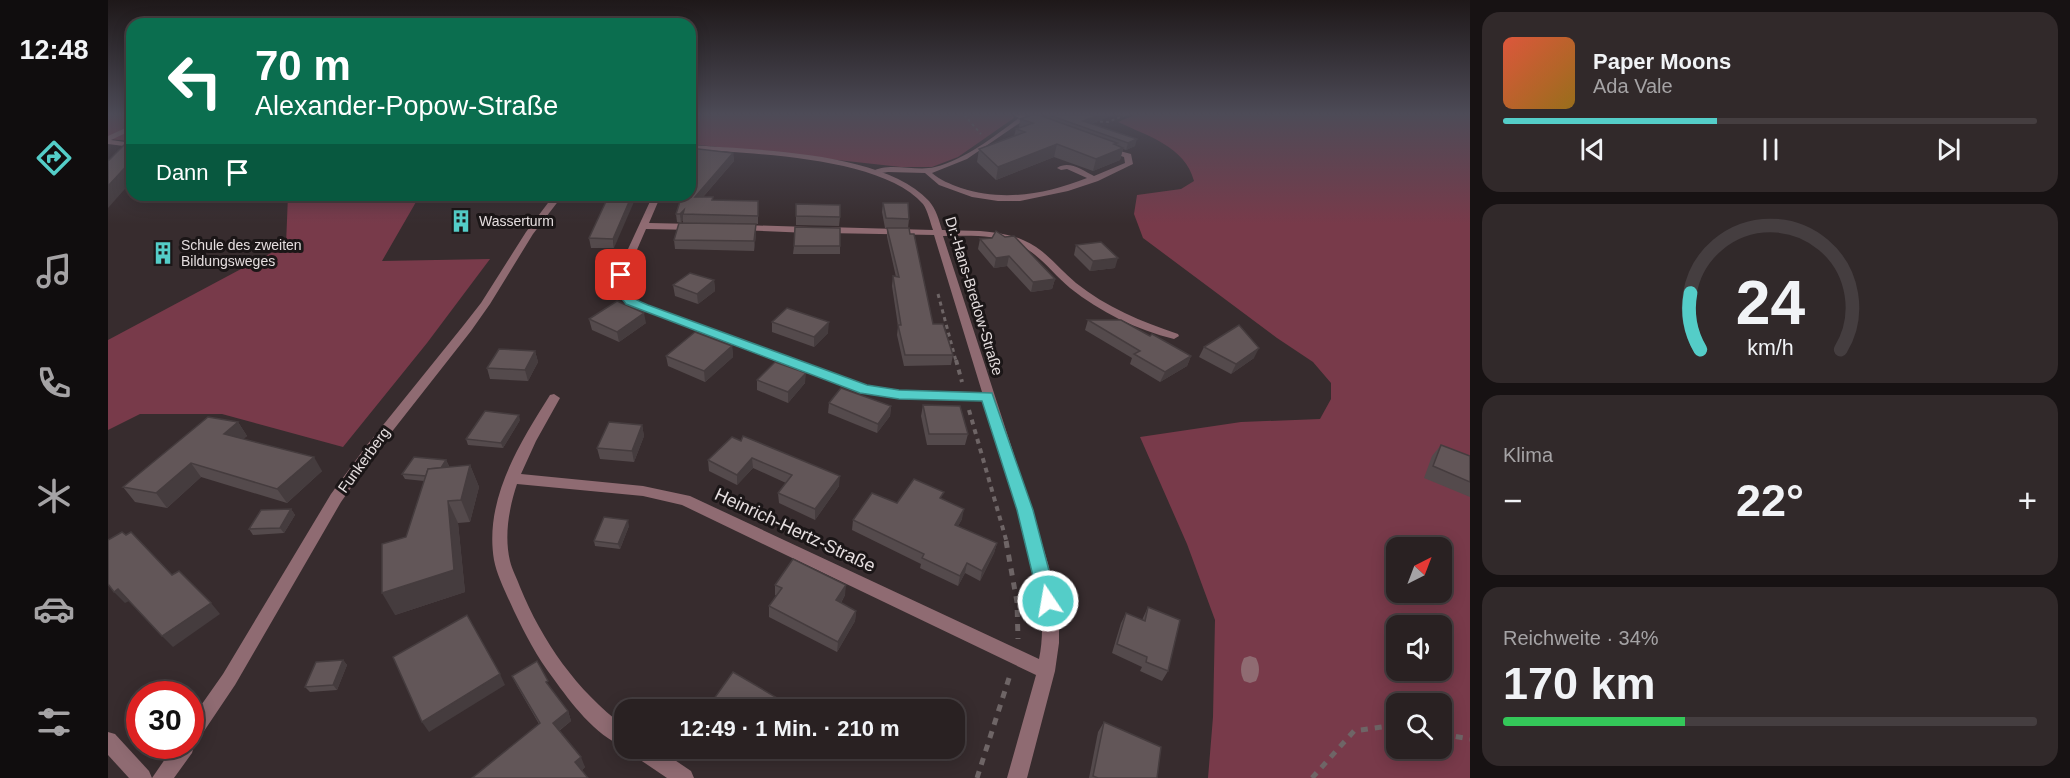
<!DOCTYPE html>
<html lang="de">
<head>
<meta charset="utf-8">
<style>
  body { margin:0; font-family:Arial,sans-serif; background:#31292a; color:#f1f3f6; height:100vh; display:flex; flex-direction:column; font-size:22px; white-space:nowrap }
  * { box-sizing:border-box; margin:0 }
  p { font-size:20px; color:#a5a3a5 }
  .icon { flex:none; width:33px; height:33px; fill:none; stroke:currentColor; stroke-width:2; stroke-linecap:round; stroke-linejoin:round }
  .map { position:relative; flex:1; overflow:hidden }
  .sheet { display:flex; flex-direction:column; gap:12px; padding:12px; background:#171213; width:600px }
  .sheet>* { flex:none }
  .hud { position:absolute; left:18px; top:18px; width:570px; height:183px; border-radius:18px; box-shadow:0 3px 15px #0003,0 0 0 2px #453e40; background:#0b6e4f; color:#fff; overflow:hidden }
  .needle { width:39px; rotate:42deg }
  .fabs { position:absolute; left:1278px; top:537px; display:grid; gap:12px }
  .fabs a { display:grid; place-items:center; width:66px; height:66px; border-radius:12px; background:#292122; box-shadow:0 3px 15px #0003,0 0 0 2px #453e40; font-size:30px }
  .speed { position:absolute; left:18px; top:681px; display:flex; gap:12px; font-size:30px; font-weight:700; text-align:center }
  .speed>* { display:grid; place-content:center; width:78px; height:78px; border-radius:50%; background:#292122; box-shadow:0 3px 15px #0003,0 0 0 2px #453e40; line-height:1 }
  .speed .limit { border:9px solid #d22; background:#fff; color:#111 }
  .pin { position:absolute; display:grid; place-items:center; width:51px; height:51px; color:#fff; margin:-26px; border-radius:12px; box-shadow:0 3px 9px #0006 }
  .me { position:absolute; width:66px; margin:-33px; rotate:348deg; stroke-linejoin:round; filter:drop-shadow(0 0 4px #0008) }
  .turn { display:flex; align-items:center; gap:21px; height:126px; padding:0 30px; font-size:27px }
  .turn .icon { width:78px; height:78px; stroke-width:2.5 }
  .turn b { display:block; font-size:42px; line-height:51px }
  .then { display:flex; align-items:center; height:57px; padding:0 30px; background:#0003; gap:12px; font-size:22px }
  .big { font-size:45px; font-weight:600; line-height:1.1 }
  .sheet .tile { flex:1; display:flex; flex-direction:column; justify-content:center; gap:9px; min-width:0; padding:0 21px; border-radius:18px; background:#31292a }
  .sheet .dial { align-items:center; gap:0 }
  .dial svg { height:156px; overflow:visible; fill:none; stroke:#453e40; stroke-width:7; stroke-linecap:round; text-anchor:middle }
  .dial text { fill:#f1f3f6; stroke:none }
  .song { display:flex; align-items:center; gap:18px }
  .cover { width:72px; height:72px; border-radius:9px; background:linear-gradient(135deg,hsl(10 70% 55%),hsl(40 70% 35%)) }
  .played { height:6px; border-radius:3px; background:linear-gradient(90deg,#54cdc8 40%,#453e40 40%) }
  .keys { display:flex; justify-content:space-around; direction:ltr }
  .heat { display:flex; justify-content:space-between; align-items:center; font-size:33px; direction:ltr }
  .charge { height:9px; border-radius:4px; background:linear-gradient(90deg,#34c759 34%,#453e40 0) }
  .trip { position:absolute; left:506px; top:699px; width:351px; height:60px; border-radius:18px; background:#292122; box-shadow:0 3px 15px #0003,0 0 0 2px #453e40; font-weight:600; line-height:60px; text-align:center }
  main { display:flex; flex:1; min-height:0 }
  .tab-bar { display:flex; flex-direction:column; width:108px; justify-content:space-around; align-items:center; background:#100d0e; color:#a5a3a5 }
  .tab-bar .icon { width:42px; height:42px }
  .tab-bar .selected { color:#54cdc8 }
  .tab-bar b { font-size:27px; color:#f1f3f6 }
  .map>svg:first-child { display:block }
  .green { fill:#783a4a; fill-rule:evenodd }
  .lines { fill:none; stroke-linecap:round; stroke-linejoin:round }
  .path-far3 { stroke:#6e6566; stroke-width:2; stroke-dasharray:3 3; stroke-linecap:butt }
  .path-far2 { stroke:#6e6566; stroke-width:3; stroke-dasharray:4 4; stroke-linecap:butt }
  .path-far1 { stroke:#6e6566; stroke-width:4; stroke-dasharray:5 5; stroke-linecap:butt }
  .path { stroke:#6e6566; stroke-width:5; stroke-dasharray:7 7; stroke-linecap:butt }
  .service { fill:#8f6b72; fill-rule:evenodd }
  .minor { fill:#8f6b72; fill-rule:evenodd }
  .tertiary { fill:#8f6b72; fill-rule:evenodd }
  .wall { fill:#544a4c }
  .shaded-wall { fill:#453c3e }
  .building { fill:#625658; stroke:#453c3e; stroke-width:1.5 }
  .route { fill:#54cdc8; stroke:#378582; stroke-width:1.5 }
  .labels { text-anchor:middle; stroke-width:6; stroke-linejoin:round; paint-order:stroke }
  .far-poi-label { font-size:14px; fill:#e5dedf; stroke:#1b1617; text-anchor:start }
  .street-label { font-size:15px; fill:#e5dedf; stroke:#1b1617 }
  .near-street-label { font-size:18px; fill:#e5dedf; stroke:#1b1617 }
</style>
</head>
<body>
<main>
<nav class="tab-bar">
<b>12:48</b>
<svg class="icon selected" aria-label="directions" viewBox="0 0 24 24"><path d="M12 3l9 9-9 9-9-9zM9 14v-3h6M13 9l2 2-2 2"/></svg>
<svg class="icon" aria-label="music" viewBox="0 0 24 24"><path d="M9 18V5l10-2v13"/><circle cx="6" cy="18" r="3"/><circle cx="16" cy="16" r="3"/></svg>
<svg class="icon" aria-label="phone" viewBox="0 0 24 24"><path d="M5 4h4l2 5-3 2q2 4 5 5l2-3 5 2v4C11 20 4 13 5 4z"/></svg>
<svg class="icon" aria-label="climate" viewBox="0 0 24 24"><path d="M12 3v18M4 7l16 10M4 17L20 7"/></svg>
<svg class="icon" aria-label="car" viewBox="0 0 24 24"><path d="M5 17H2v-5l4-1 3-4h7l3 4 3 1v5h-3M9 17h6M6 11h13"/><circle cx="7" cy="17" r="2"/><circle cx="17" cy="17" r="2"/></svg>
<svg class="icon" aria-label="filters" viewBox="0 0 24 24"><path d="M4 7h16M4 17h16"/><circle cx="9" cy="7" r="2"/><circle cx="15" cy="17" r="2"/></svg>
</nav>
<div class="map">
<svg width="1362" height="778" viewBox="0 0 1362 778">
  <rect width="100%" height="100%" fill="#372c2e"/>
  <g class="green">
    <path d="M0,115H24V141L0,139Z"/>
    <path d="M593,115H904L906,118L850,157L824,167H793L582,144V121Z"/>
    <path d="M1027,115H1362V778H1100L1105,717L1107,620L1079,544L1032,437L1133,422L1212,419L1223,399V383L1205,362L1169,338L1035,238L1026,214L1029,195L1073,189L1086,181C1077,146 1039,136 1010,122ZM1288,548H1334V592H1288ZM1288,626H1334V670H1288ZM1288,704H1334V748H1288Z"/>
    <path d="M180,195H431L424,203L308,202L274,261L382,259L319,343L235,447L114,414H32L0,430V340L178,245Z"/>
  </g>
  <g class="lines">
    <g class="path-far3">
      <path d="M856,115L873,134"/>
      <path d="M582,119L589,115"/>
      <path d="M986,121L1000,122L1017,115"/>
    </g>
    <path class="path-far2" d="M830,294L848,361"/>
    <g class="path-far1">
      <path d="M848,360L854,382"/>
      <path d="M861,410L899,543"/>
    </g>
    <g class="path">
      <path d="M898,541L909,602L910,639"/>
      <path d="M1334,734L1362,739"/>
      <path d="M869,778L902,675"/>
      <path d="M1204,778L1246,731L1288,725"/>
    </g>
    <g class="service">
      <path d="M906,115H916L933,123L930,125L916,120L859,159L824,173C832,180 842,184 853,188C896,202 938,194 979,178L959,169L953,170L949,168C961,160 974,170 986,176L1017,163L1016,157L997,151V147L1023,154L1025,164L990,181L960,191L912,201H890L864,197L831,185L817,173L780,172L767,174L763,172C781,161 807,172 827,167C858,159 885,137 911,118Z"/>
      <path d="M24,125V130L3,140L24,143V147L0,144V136Z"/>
      <path d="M1142,656L1148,658C1152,666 1152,673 1148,681L1142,683L1136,681C1132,673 1132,666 1136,658Z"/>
    </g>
    <g class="minor">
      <path d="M582,145C647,150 775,151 821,201C828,209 831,220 834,230C861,231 889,229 915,240C937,249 950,268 968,283C998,307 1034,322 1070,334L1071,336L1066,339C1029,330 992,312 962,288C944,273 931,253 909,244C886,234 860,236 835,236L924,510L941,567L951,617V643L947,671L919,778H899L928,675L574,505L535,496L409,484C401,508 396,536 402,561C404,570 409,578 412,587C434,641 469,691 516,726V747C487,735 463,703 445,678C429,657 417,634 406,611C399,595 389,576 386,560C376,500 411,444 442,395L446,394L452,398L428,441L413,474L535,486L582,496L931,659C940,616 927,574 916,533C904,488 890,444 876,400L791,399L753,392L518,304L506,287L508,275L545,195H553L541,223L587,224L591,227L587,230L538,229L518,275L516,287L526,300L759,386L791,391L874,392L826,235L718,233L714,230L718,227L825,230C822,222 820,211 815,204C773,156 643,154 582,149Z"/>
      <path d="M446,195H455L425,234L382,304L363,331L268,452L233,502L127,685L86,746L84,753L66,778H44L66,746H82V721L115,674L223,494L259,445L355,326L373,303L418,232Z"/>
      <path d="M634,225L701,227L705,230L701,233L631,230V226Z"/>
      <path d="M523,748H549L583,771L586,778H559L525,755Z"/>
    </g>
    <path class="tertiary" d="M0,732L7,734L41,771L44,778H21L0,755Z"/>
  </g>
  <g class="wall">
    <path d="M939,115H1005L983,124L1027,146L1018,150L1015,149L1012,160L985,171L946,157L888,180L869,162L871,149L906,136L908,129L911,128L912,119L938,118Z"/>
    <path d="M625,153L626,161L595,197H605V200L650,201V224H648V234L646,251L567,249L566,240L575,223V220L573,223L569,222L568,214Z"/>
    <path d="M501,195L506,248H483L481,238Z"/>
    <path d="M775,203L801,219L800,228H777L774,212Z"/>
    <path d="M688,216L732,217L731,226L688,225Z"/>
    <path d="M779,228L802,234L825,324L845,355L843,365L796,366L789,335L790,326L784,286L785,276L788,277L779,237Z"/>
    <path d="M872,239L947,279L944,289L923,292L899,266L886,268L870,249Z"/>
    <path d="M968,245L1007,268L982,271L966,255Z"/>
    <path d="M686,246H732V254H685Z"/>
    <path d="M606,280L607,291L590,304L567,296L565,285Z"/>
    <path d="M481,319L538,323L511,342L484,330Z"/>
    <path d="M980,320L1042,336L1083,356L1079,366L1052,382L1022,364L1024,358L977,330Z"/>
    <path d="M664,322L720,333L706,347L664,332Z"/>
    <path d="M624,346L625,357L597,382L560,366L558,356Z"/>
    <path d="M1096,347L1146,358L1123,374L1091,357Z"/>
    <path d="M427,351L430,362L420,381L382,379L379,368Z"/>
    <path d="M649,380L697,383L680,403L649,390Z"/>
    <path d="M721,403L783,406L782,416L769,433L720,413Z"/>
    <path d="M815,405L860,434L857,445H819L813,416Z"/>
    <path d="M412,420L395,448L360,445L358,439Z"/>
    <path d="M130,422L139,436L135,439L214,471L179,503L93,477L59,508L27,502L15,487Z"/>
    <path d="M534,425L536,436L526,462L492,459L489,448Z"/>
    <path d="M624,437L731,486L707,520L671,503L670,493L678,483L645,468L629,485L601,471L600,460Z"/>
    <path d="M1333,445L1362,456V497L1316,478L1324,456Z"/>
    <path d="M338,460L341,466L340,468L362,465L371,487L362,522L350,523L357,592L287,615L298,537L316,481L297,479L294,474Z"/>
    <path d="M834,499L854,519L850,526L889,543L886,553L872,581L857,573L850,586L812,568L813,564L744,530L745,520L789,503Z"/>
    <path d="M183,509L187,515L176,533L145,535L141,529Z"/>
    <path d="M521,526L512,549L487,546L486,541Z"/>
    <path d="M667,585L737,595L733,603L748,611L747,621L729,652L661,617V606L669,596L667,595Z"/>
    <path d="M1040,607L1060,671L1054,681L1032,671L1034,667L1004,653L1013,623L1018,613L1034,620Z"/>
    <path d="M235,660L239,665L229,690L202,692L197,687Z"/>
    <path d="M404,676L444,690L460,711L463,721L451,731L477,767L474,770L431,724L409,686Z"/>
    <path d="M996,722L1049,778H981L990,732Z"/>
    <path d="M634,748H653L648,757Z"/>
  </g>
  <g class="shaded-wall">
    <path d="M991,115H1005L974,127L975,121Z"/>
    <path d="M1029,139L1027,146L1018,150L1020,143Z"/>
    <path d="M1009,143L1006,151L1015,148L1012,160L985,171L988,159L1006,144Z"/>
    <path d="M949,144L946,157L888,180L890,167Z"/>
    <path d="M625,153L626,161L588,205L587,197Z"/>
    <path d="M24,160V181L0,208V186Z"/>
    <path d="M524,195H529L506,248L505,239Z"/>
    <path d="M576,210L575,214V220L573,223L572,214Z"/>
    <path d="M648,224V234L646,251V241Z"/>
    <path d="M901,256L899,266L886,268L888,258Z"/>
    <path d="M1010,258L1007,268L982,271L985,261Z"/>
    <path d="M947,279L944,289L923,292L925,282Z"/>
    <path d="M606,280L607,291L590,304L589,294Z"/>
    <path d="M536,313L538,323L511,342L509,332Z"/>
    <path d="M721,322L720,333L706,347V337Z"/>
    <path d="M624,346L625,357L597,382L596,371Z"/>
    <path d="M1151,348L1146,358L1123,374L1128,364Z"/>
    <path d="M427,351L430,362L420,381L417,370Z"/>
    <path d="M1083,356L1079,366L1052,382L1057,372Z"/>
    <path d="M698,373L697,383L680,403V392Z"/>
    <path d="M783,406L782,416L769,433L770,424Z"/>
    <path d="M411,415L412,420L395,448L393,443Z"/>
    <path d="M130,422L139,436L125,448L116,434Z"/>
    <path d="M534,425L536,436L526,462L524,451Z"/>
    <path d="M206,457L214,471L179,503L169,489Z"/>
    <path d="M644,458L645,468L629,485V475Z"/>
    <path d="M338,460L341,466L329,483L327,477Z"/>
    <path d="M83,463L93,477L59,508L48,493Z"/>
    <path d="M362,465L371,487L362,522L353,500Z"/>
    <path d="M732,476L731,486L707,520V509Z"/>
    <path d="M340,501L350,523L357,592L287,615L274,593Z"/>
    <path d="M183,509L187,515L176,533L172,528Z"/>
    <path d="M856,509L854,519L845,535L847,525Z"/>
    <path d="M520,520L521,526L512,549L510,544Z"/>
    <path d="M889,543L886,553L872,581L874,571Z"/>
    <path d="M859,563L857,573L850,586L852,576Z"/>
    <path d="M738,585L737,595L728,611V600Z"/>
    <path d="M10,589L21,601L17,603L6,592Z"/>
    <path d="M103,603L112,614L65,647L54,636Z"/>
    <path d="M748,611L747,621L729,652L730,642Z"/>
    <path d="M235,660L239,665L229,690L225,685Z"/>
    <path d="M392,674L397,685L321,732L314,722Z"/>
    <path d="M676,702V710H671Z"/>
    <path d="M460,711L463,721L449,732L445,723Z"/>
    <path d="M647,748H653L648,757Z"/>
    <path d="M473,757L477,767L471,772L467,762Z"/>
  </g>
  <g class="building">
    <path d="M923,115H931L1009,143L1006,144L1015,148L988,159L949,144L890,167L871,149L917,132L908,129L925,123L912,119Z"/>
    <path d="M941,115H991L975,121L1029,139L1020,143Z"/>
    <path d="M20,141L24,145V160L0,186V161Z"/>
    <path d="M582,148L625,153L587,197H605L604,200L650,201V216L575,214L576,210L572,214H568L574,195H582Z"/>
    <path d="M501,195H524L505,239L481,238Z"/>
    <path d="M775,203H800L801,219L778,218Z"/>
    <path d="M688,204L732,205V217L688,216Z"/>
    <path d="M571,223L648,224L646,241L566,240Z"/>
    <path d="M687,227L732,228V246H686Z"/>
    <path d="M779,228H801L802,234H806L825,324H835L845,355H797L790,325H793L785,276L791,277Z"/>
    <path d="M888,231L897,237L906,236L947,279L925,282L901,256L888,258L872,239L884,238Z"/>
    <path d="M993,242L1010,258L985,261L968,245Z"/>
    <path d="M582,273L606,280L589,294L565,285Z"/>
    <path d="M509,301L536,313L509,332L481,319Z"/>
    <path d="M679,308L721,322L706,337L664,322Z"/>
    <path d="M980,320H1013L1042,336L1044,334L1083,356L1057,372L1026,354L1032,351Z"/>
    <path d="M1131,325L1151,348L1128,364L1096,347Z"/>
    <path d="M587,332L624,346L596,371L558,356Z"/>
    <path d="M391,349L427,351L417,370L379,368Z"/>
    <path d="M667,362L698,373L680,392L649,380Z"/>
    <path d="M733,388L783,406L770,424L721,403Z"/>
    <path d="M815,405L852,406L860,434H821Z"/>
    <path d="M377,411L411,415L393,443L358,439Z"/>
    <path d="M100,417L130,422L116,434L206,457L169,489L83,463L48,493L15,487Z"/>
    <path d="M501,422L534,425L524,451L489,448Z"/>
    <path d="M635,436L732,476L707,509L670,493L684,475L644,458L629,475L600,460L624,437L633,441Z"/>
    <path d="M1333,445L1362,456V482L1325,466Z"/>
    <path d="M306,457L338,460L333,468L320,469L318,476L294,474Z"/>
    <path d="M362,465L353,500L340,501L346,570L274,593V544L298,537L320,469Z"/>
    <path d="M806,479L836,492L832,498L856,509L847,525L889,543L874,571L859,563L852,576L814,558L816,554L745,520L764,493L789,503Z"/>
    <path d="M183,509L172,528L141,529L153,510Z"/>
    <path d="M496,517L520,520L510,544L486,541Z"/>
    <path d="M14,532L18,535L23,532L64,575L71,571L103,603L54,636L10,589L6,592L0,584V540Z"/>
    <path d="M685,559L738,585L728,600L748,611L730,642L661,606L674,588L667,585Z"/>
    <path d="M1040,607L1072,620L1060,671L1038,662L1039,657L1009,644L1018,613L1037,621Z"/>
    <path d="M359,615L392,674L314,722L285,657Z"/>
    <path d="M235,660L225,685L197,687L208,662Z"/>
    <path d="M429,661L440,681L438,682L460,711L445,723L473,757L467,762L480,778H364L432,723L404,676Z"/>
    <path d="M625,672L676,702L671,710H598Z"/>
    <path d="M996,722L1053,747L1049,778H990L985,776Z"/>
  </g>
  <linearGradient id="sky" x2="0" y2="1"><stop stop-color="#1e1819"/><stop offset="0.51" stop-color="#4d4b57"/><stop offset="1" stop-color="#4d4b57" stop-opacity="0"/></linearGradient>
  <rect width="1362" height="224" fill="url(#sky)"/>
  <path class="route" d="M513,272L518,275C515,295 523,298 540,305L759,385L791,390L884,393L925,510L949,601L946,606L940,608L933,606L931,601L909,510L874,401L791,399L752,393L518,304L505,287L507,275Z"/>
  <defs>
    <g id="building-bare" transform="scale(1.8)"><path d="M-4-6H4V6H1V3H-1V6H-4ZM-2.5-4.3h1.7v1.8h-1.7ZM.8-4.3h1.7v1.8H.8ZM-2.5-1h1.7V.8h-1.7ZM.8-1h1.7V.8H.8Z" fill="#54cdc8" stroke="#1b1617" stroke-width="2.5" paint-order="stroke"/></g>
  </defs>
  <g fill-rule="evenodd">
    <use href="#building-bare" x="353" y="221"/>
    <use href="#building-bare" x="55" y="253"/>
  </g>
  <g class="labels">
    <g class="far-poi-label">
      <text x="371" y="226">Wasserturm</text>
      <text x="73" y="250">Schule des zweiten<tspan x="73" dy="16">Bildungsweges</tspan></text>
    </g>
    <g class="street-label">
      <text transform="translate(866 296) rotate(73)" y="5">Dr.-Hans-Bredow-Straße</text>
      <text transform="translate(256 460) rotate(-54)" y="5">Funkerberg</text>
    </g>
    <g class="near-street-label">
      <text transform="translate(687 530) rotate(25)" y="6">Heinrich-Hertz-Straße</text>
    </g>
  </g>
</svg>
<div class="fabs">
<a><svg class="needle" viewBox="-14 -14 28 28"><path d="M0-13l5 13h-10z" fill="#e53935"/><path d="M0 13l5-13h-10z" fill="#a5a3a5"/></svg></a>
<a><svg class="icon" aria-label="sound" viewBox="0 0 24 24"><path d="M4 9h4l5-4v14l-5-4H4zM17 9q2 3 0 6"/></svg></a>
<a><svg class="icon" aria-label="search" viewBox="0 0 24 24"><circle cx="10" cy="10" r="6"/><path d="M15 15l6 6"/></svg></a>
</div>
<div class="speed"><div class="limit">30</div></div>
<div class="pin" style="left:513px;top:275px;background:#d93025"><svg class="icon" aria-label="arrive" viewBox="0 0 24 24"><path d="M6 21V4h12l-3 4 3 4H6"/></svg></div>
<svg class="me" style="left:940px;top:601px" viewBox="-20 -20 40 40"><circle r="17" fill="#54cdc8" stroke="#fff" stroke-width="3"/><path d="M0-11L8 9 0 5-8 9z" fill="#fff"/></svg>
<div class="trip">12:49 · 1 Min. · 210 m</div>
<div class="hud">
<div class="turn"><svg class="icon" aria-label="left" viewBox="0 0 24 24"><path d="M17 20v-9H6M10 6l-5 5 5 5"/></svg><div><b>70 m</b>Alexander-Popow-Straße</div></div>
<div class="then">Dann<svg class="icon" aria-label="arrive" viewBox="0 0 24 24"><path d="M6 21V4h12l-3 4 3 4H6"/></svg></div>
</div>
</div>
<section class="sheet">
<div class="tile">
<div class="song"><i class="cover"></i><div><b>Paper Moons</b><p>Ada Vale</p></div></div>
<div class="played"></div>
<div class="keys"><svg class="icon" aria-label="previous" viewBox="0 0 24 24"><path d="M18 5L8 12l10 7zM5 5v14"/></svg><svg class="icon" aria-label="pause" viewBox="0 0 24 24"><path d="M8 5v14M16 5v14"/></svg><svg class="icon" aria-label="next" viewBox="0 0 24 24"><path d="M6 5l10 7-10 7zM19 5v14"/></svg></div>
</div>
<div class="tile dial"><svg viewBox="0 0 100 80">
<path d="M14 69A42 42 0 1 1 86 69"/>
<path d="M14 69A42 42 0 0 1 9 40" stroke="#54cdc8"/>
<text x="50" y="56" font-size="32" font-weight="700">24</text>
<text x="50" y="72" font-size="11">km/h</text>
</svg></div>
<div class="tile"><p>Klima</p>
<div class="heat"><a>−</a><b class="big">22°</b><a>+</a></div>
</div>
<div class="tile"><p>Reichweite · 34%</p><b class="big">170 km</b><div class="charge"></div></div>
</section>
</main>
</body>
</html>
